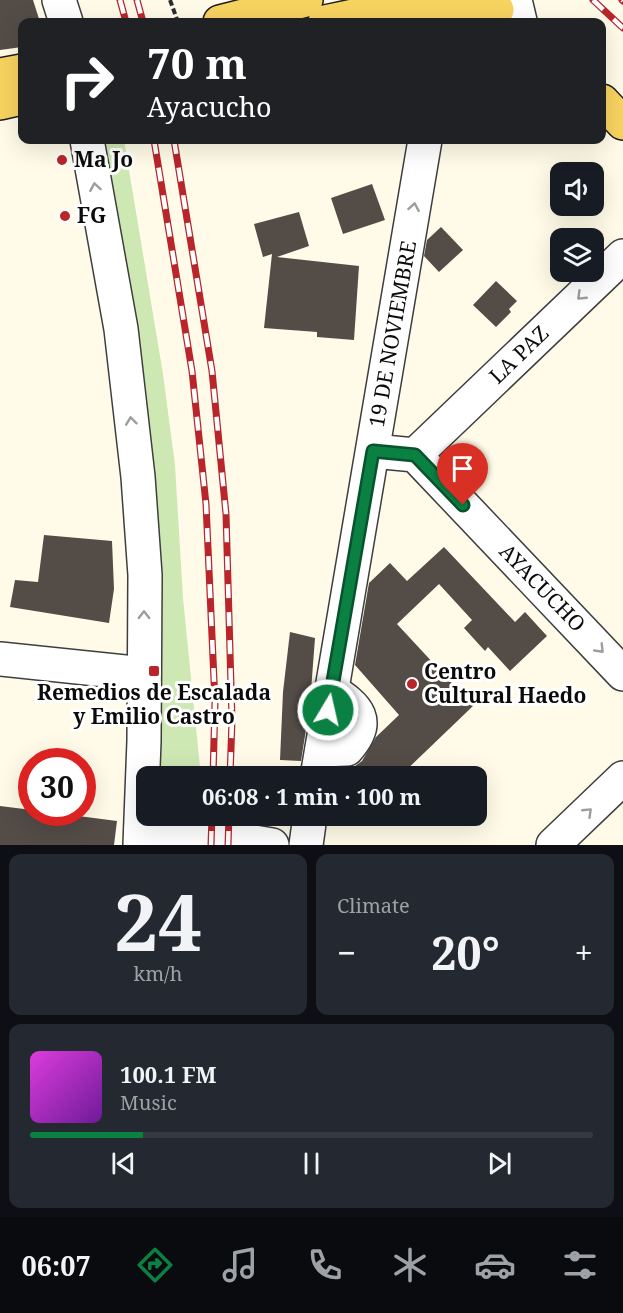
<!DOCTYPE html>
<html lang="en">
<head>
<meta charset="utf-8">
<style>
  body { margin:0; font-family:"Noto Serif",serif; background:#242831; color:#f1f3f6; height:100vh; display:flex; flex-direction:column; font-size:22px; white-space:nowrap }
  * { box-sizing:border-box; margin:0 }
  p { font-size:20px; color:#9ea1a6 }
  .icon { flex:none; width:33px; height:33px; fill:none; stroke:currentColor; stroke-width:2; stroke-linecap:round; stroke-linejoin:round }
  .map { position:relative; height:845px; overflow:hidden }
  .drawer { display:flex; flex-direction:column; gap:9px; padding:9px; background:#0d0f14; flex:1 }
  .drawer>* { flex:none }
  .banner { position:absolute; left:18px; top:18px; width:588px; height:126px; border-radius:12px; box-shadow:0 6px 24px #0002; background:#202124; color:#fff; overflow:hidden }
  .controls { position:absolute; left:550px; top:162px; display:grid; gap:12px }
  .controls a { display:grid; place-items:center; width:54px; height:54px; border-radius:12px; background:#171b24; box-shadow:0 6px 24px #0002; font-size:30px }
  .speed { position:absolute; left:18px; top:748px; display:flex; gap:12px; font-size:30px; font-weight:700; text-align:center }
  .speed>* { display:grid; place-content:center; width:78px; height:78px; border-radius:50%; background:#171b24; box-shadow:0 6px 24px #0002; line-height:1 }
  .speed .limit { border:9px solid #d22; background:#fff; color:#111 }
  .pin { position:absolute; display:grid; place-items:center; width:51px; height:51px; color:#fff; margin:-62px -26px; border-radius:50% 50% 50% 0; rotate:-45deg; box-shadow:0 0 6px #0007 }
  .pin .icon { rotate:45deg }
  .me { position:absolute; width:66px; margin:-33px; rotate:9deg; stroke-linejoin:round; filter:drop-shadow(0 0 4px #0008) }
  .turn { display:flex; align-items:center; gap:21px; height:126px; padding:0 30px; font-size:27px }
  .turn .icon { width:78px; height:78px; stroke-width:2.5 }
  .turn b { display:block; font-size:42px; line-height:51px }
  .big { font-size:45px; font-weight:700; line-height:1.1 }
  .drawer .widget { flex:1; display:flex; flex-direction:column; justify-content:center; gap:9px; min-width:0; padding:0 21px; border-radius:12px; background:#242831 }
  .drawer .dial { align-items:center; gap:0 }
  .dial b { font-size:78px; line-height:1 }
  .song { display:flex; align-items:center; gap:18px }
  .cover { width:72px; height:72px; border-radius:9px; background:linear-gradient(135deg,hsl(300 70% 55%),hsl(280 70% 35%)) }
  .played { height:6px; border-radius:3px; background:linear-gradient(90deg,#0b8043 20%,#363941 20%) }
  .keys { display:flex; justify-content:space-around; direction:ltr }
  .heat { display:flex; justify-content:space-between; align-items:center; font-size:33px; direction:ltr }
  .drawer .tiles { flex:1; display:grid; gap:9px; grid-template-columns:1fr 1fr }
  .widget:last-child { grid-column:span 2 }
  .trip { position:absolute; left:136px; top:766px; width:351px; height:60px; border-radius:12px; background:#171b24; box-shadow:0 6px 24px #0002; font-weight:700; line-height:60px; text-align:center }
  .tabs { display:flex; height:96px; justify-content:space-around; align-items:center; background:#090b0e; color:#9ea1a6 }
  .tabs .icon { width:42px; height:42px }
  .tabs .active { color:#0b8043 }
  .tabs b { font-size:27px; color:#f1f3f6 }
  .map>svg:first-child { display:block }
  .green { fill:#cee8b4 }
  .building { fill:#534c47 }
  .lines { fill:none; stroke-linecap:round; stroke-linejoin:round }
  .minor-casing { stroke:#3e3e3e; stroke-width:36 }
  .major-casing { stroke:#1c1c1c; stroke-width:36 }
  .path { stroke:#2d2d2d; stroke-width:4; stroke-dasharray:6 3; stroke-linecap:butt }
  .minor { stroke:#fff; stroke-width:33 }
  .major { stroke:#f7d360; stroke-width:33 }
  .rail-casing { stroke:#b8252b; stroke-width:7 }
  .rail { stroke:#fff; stroke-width:4.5; stroke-dasharray:14; stroke-linecap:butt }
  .oneway { stroke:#9d9d9d }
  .route-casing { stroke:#07532c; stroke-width:15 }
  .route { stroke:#0b8043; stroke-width:10 }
  .poi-dot { fill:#b8252b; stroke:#fff; stroke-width:2 }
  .labels { text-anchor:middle; stroke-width:6; stroke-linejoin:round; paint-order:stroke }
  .poi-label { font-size:21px; font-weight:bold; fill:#0b0b0b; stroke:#fff; text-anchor:start }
  .street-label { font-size:21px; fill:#0b0b0b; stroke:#fff }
</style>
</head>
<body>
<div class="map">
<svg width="623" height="845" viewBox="0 0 623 845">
  <rect width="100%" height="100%" fill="#fffbe8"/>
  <path class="green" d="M102,140H124L163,374L175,465L183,598L201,777H161C161,665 163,552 151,440C141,339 120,239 102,140Z"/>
  <g class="building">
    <path d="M0,0H33L40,22H22V47L0,50Z"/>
    <path d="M372,184L385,220L343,234L331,198Z"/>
    <path d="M299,212L309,246L277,257L359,266L354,340L317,337V332L264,328L272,254L263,257L254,224Z"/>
    <path d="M441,227L463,250L439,272L424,256L427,240Z"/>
    <path d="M496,281L517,301L509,309L511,312L496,327L473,305Z"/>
    <path d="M44,535L112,541L114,589L109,623L10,607L15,580L38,582Z"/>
    <path d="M444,547L515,622L525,612L547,636L510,671L488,647L485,651L464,628L472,620L439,584L397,624L473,706L399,777H336L344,768L355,766L362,761L376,737L399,715L355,665L369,583L390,563L407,581Z"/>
    <path d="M290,632L315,638L310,704L301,761L280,760L283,692Z"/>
    <path d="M0,806L32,810V813H55L117,821L114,845H0Z"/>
  </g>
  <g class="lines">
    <g class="minor-casing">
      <g id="minor">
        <path d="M59,0L66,22"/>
        <path d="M515,0L520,21"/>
        <path d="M87,140L121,329L138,477L145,575L144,741L140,845"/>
        <path d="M373,451L415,455L623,674"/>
        <path d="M415,455L623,256"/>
        <path d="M0,659L144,674"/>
        <path d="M322,750L347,749C372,721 358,707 331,690"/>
        <path d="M317,777L425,140"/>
        <path d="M141,829L212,835L272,845"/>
        <path d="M306,845L310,816"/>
        <path d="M553,845L623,778"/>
      </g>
    </g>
    <g class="major-casing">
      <g id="major">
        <path d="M220,22L306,0"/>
        <path d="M325,22L396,7L421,6L497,10"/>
        <path d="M0,75L22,71"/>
        <path d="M602,101L623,123"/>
        <path d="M0,103L22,98"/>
      </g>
    </g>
    <path class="path" d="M170,0L178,22"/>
    <use href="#minor" class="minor"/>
    <use href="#major" class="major"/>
    <g class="rail-casing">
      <g id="rail">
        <path d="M120,0L126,22"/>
        <path d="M137,0L143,22"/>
        <path d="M593,0L623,28"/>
        <path d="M622,0L623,1"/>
        <path d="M154,140L192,371L206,504L215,702L213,777"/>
        <path d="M174,140L212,371L226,514L232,720L230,777"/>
        <path d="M211,845L212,816"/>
        <path d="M228,845L229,816"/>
      </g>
    </g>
    <use href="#rail" class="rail"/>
  </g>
  <defs><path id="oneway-chevron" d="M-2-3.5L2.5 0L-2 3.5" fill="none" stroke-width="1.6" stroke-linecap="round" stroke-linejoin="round" transform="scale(1.5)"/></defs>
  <g class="oneway">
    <use href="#oneway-chevron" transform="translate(95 187) rotate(-100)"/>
    <use href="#oneway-chevron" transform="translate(414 207) rotate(-80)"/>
    <use href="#oneway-chevron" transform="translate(581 296) rotate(136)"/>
    <use href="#oneway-chevron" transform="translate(131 421) rotate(-97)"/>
    <use href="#oneway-chevron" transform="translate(144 615) rotate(-90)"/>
    <use href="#oneway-chevron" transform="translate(600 649) rotate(46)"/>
    <use href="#oneway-chevron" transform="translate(588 812) rotate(-44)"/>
  </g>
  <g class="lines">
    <g class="route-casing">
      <path id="route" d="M328,710L373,451L415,455L463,505"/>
    </g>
    <use href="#route" class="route"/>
  </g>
  <g class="poi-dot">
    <circle cx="62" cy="160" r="6"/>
    <circle cx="65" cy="216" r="6"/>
    <rect x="148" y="665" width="12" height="12" rx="3"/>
    <circle cx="412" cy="684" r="6"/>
  </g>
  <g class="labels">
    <g class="poi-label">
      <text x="74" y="167">Ma Jo</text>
      <text x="77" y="223">FG</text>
      <text x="424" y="679">Centro<tspan x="424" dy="24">Cultural Haedo</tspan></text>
      <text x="154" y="700" text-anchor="middle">Remedios de Escalada<tspan x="154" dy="24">y Emilio Castro</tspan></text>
    </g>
    <g class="street-label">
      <text transform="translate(393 334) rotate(-80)" y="7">19 DE NOVIEMBRE</text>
      <text transform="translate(519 355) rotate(-44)" y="7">LA PAZ</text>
      <text transform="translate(542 588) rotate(46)" y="7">AYACUCHO</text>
    </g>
  </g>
</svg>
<div class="controls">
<a><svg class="icon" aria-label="sound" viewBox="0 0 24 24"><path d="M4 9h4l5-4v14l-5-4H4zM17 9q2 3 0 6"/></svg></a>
<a><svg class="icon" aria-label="layers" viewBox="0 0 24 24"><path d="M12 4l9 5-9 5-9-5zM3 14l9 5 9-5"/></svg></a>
</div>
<div class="speed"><div class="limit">30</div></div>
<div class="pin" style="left:463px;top:505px;background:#d93025"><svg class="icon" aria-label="arrive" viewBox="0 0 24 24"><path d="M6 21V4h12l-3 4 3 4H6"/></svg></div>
<svg class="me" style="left:328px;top:710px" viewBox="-20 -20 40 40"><circle r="17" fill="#0b8043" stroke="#fff" stroke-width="3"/><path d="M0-11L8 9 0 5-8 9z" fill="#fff"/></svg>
<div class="trip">06:08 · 1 min · 100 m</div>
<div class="banner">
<div class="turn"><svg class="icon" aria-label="right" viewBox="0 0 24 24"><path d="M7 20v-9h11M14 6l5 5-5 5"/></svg><div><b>70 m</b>Ayacucho</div></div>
</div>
</div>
<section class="drawer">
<div class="tiles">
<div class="widget dial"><b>24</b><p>km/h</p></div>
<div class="widget"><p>Climate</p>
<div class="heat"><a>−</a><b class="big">20°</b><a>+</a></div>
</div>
<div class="widget">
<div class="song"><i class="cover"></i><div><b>100.1 FM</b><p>Music</p></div></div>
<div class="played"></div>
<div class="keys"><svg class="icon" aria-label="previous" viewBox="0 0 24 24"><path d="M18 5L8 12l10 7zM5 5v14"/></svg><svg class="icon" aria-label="pause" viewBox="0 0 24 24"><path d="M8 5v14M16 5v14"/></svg><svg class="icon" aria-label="next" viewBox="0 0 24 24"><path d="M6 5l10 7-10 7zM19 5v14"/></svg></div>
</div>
</div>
</section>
<nav class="tabs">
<b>06:07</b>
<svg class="icon active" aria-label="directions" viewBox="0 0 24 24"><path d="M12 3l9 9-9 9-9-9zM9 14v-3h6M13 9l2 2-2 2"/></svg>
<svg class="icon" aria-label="music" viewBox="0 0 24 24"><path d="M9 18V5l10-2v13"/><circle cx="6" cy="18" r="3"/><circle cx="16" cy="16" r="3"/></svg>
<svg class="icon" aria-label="phone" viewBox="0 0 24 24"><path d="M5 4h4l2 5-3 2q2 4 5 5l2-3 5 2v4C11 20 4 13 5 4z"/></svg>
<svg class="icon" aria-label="climate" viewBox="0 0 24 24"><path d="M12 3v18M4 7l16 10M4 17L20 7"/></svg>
<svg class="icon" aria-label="car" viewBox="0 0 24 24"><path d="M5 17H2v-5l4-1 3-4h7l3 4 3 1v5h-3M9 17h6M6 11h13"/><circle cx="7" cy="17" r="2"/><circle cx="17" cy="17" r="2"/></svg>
<svg class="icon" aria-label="filters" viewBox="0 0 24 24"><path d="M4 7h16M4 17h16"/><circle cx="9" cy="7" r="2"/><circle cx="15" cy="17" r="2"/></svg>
</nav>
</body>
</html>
